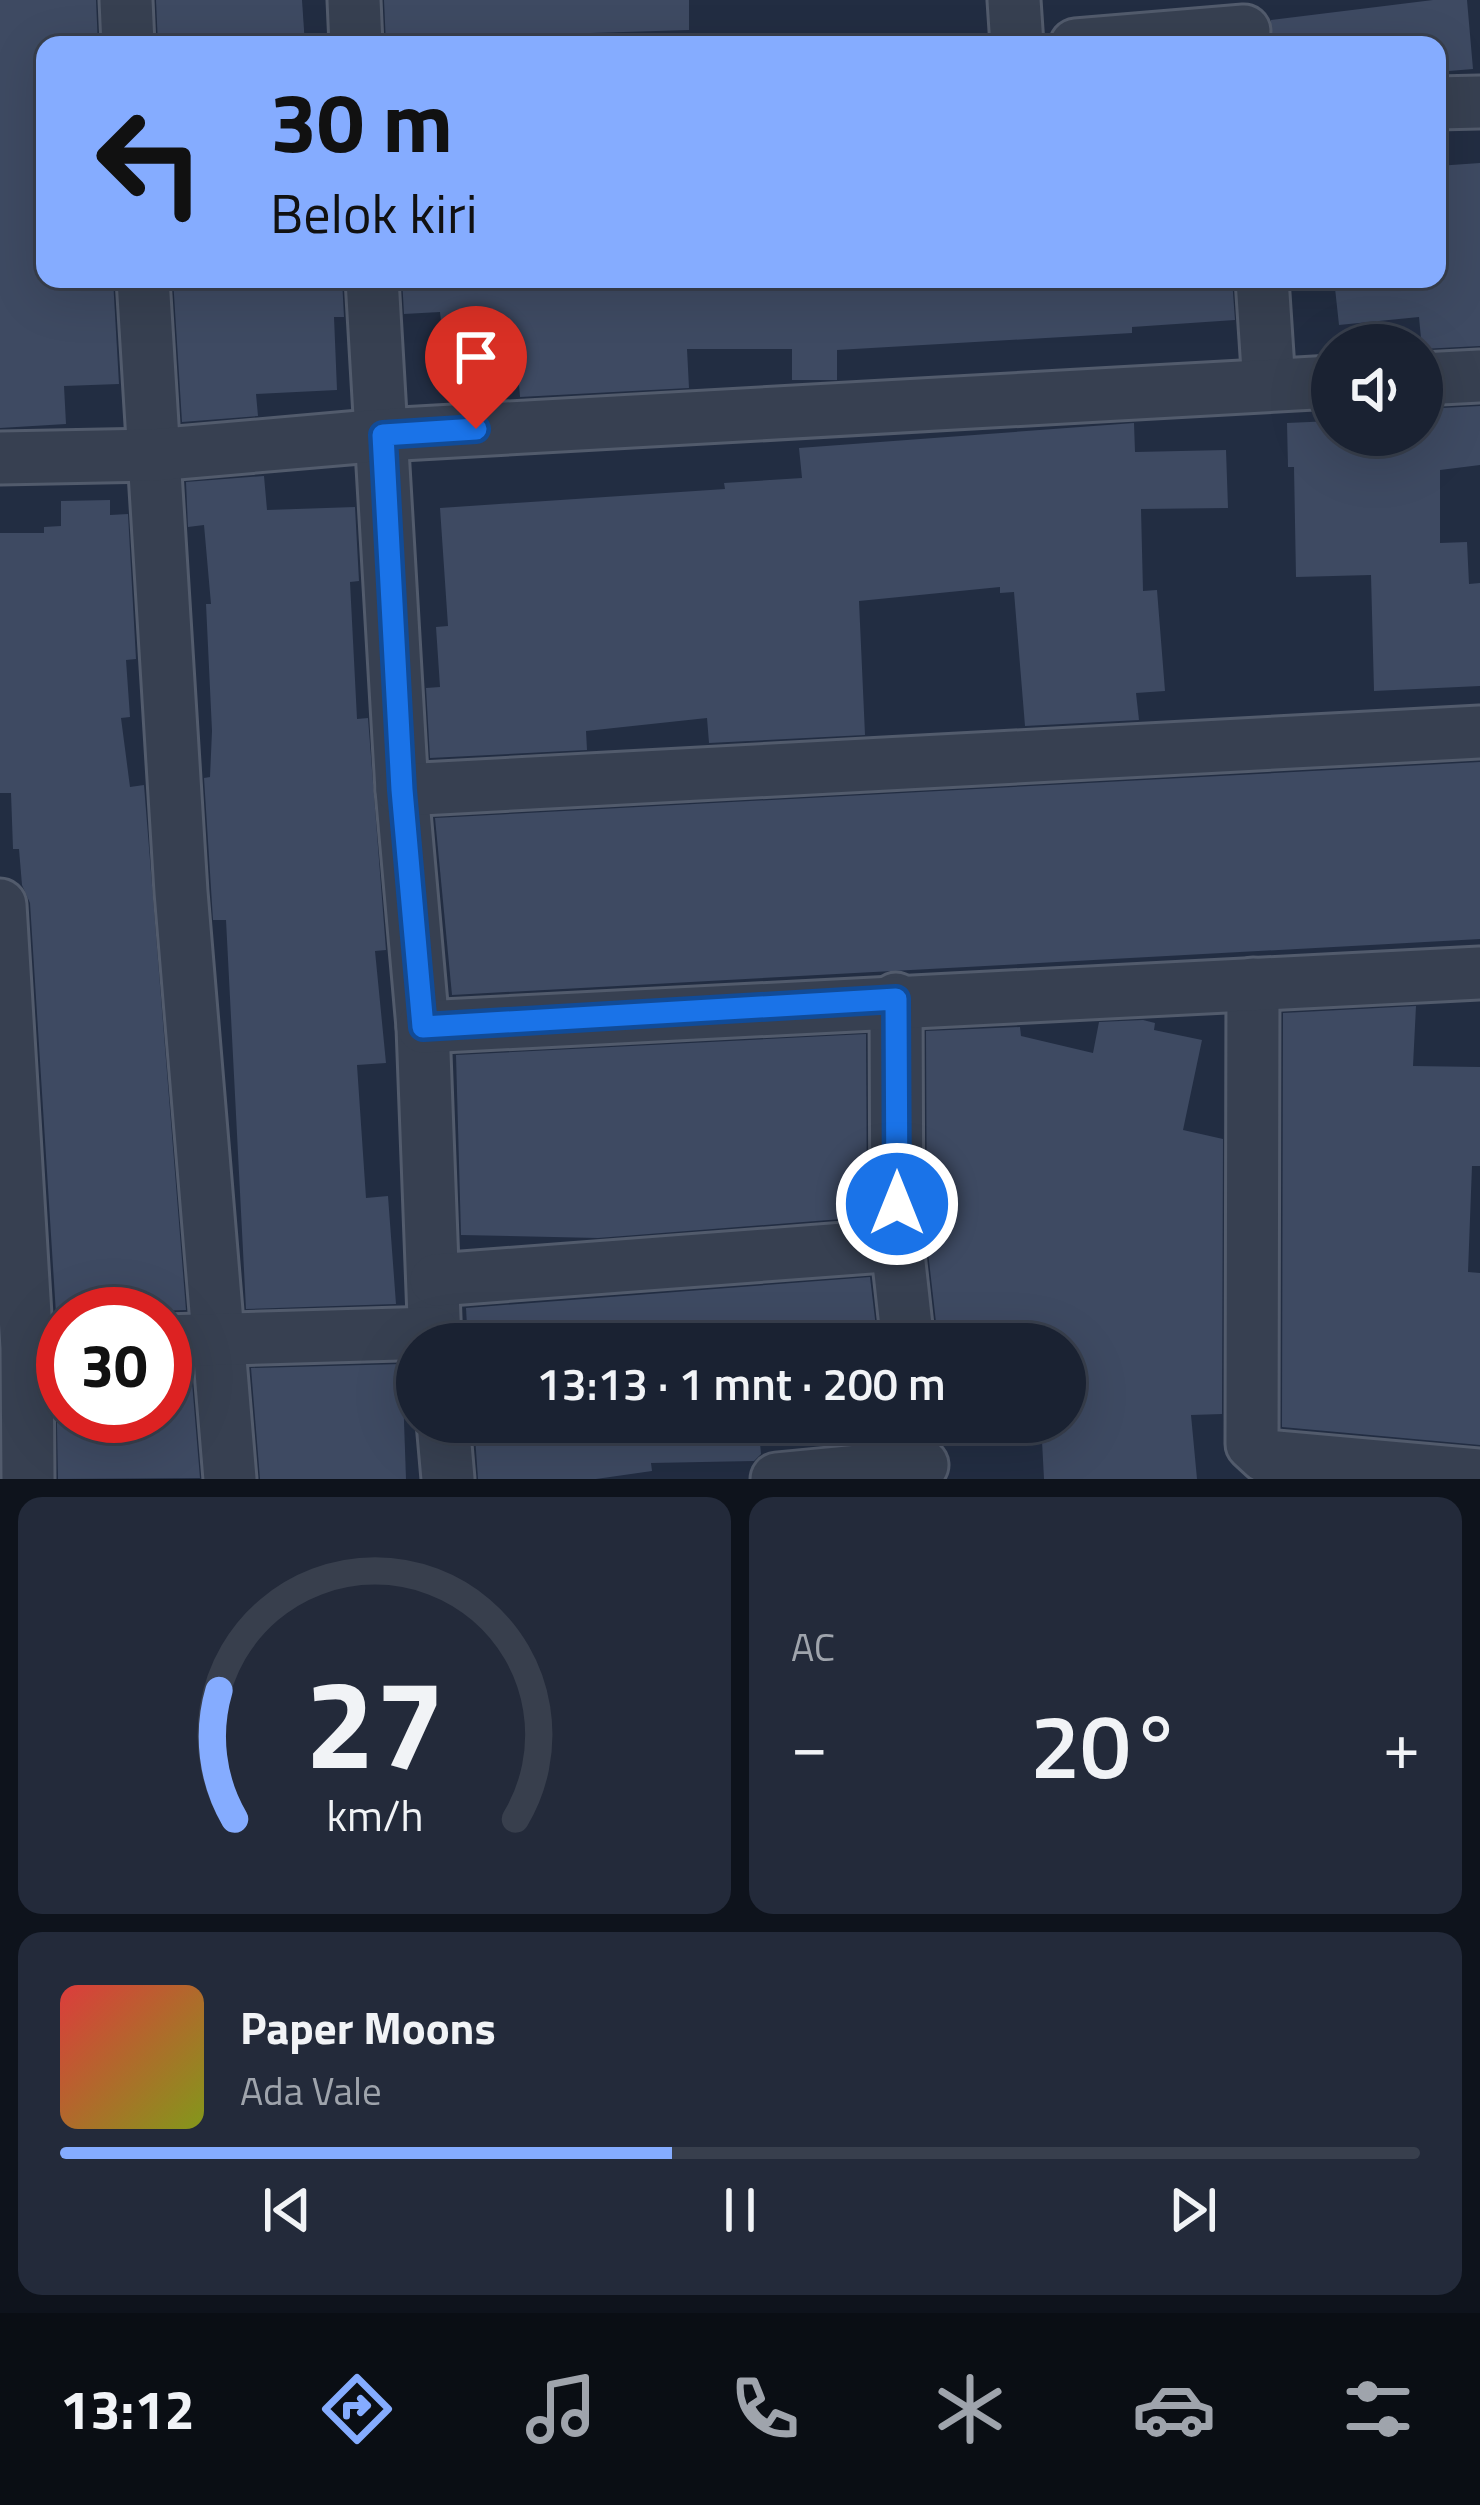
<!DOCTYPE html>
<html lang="id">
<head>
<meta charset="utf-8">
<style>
  body { margin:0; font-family:"Titillium Web",sans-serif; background:#232a3a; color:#f1f3f6; height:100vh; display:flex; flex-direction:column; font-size:45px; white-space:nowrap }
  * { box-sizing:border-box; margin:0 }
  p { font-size:39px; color:#9fa4ac }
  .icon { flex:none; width:66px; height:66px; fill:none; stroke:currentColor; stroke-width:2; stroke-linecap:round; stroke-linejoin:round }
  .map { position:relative; height:1479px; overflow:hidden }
  .panel { display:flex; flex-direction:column; gap:18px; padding:18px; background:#0e131c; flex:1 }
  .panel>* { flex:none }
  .top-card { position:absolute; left:36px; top:36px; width:1410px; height:252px; border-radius:24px; box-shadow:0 12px 48px #0002,0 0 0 3px #383f4d; background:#85acff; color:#111; overflow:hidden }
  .tools { position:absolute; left:1311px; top:324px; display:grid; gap:24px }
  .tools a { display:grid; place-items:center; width:132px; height:132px; border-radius:50%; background:#1a2232; box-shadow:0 12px 48px #0002,0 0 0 3px #383f4d; font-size:60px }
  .speed { position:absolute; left:36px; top:1287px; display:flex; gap:24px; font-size:60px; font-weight:700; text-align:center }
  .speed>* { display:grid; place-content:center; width:156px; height:156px; border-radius:50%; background:#1a2232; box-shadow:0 12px 48px #0002,0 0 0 3px #383f4d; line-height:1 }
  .speed .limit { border:18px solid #d22; background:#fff; color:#111 }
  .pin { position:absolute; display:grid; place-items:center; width:102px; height:102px; color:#fff; margin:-123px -51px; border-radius:50% 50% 50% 0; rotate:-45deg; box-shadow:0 0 12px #0007 }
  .pin .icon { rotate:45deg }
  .me { position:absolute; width:132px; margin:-66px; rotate:0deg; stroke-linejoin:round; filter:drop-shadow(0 0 9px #0008) }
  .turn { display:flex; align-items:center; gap:42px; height:252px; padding:0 36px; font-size:54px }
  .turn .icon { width:156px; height:156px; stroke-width:2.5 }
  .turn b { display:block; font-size:84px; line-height:102px }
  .big { font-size:90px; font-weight:600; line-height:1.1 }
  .panel .card { flex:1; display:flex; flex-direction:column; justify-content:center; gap:18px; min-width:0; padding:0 42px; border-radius:24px; background:#232a3a }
  .panel .dial { align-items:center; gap:0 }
  .dial svg { height:312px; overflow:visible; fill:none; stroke:#383f4d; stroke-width:7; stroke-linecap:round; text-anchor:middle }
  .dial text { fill:#f1f3f6; stroke:none }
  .song { display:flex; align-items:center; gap:36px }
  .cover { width:144px; height:144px; border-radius:18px; background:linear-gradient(135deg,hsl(0 70% 55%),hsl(70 70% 35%)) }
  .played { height:12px; border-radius:6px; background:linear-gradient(90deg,#85acff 45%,#383f4d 45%) }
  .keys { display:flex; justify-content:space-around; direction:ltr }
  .heat { display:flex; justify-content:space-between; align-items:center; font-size:66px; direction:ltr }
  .panel .tiles { flex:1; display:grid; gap:18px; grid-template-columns:1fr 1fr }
  .card:last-child { grid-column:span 2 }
  .trip { position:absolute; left:396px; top:1323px; width:690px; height:120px; border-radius:60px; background:#1a2232; box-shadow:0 12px 48px #0002,0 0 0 3px #383f4d; font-weight:600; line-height:120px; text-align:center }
  .tab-bar { display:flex; height:192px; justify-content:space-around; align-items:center; background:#0a0e14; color:#9fa4ac }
  .tab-bar .icon { width:84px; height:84px }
  .tab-bar .selected { color:#85acff }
  .tab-bar b { font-size:54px; color:#f1f3f6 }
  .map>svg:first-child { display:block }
  .building { fill:#3e4a62 }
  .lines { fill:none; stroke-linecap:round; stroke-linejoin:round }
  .minor-casing { stroke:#525b6c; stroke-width:57 }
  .minor { stroke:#374051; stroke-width:51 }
  .route-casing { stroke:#114b97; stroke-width:30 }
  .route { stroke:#1a73e8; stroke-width:21 }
</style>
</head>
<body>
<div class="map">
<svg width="1480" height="1479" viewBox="0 0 1480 1479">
  <rect width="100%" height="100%" fill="#222d42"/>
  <g class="building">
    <path d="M0,0H96L98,45H45V279H113L119,384L64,386L66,424L0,428Z"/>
    <path d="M156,0H302L305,45H158Z"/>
    <path d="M384,0H689V30L591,33L592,38L479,45H386Z"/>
    <path d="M1433,0H1467L1473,69L1437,72V45H1270L1271,20Z"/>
    <path d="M1480,163V346L1422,349L1419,317L1339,325L1334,279H1437V166Z"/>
    <path d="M173,279H342L344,317H334L337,390L256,394L258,416L182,422Z"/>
    <path d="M402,279H1232L1235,320L1132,327V333L837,350V380H792V349H687L689,388L520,397L517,360L446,367L440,312L404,314Z"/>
    <path d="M1480,406V465L1440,470V543L1467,542L1469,584L1480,583V686L1374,691L1371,575L1296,577L1294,467H1288L1287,423L1332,421V435H1422V409Z"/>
    <path d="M1134,423L1135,452L1226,450L1228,508L1141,509L1143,591L1157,590L1165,691L1136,693L1139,720L1025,726L1014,592L1000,593V587L859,601L865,735L709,743L707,718L586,731L587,750L430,758L426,688L440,687L436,627L448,626L440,508L725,489L724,483L802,478L799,448Z"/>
    <path d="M264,476L267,510L355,507L359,581L350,582L357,719L368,718L386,950L375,951L386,1063L357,1065L366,1198L388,1196L396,1304L246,1309L226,920H213L204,778L210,777L212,731L206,604H211L204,525L188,527L186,482Z"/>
    <path d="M110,500V515L128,514L136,659L126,660L130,717L121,718L130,787L144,785L186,1310L56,1314L30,903L22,885L19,849H13L11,793H0V533H44V527L61,526V501Z"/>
    <path d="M1480,762V939L452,995L435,818Z"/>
    <path d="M1416,1006L1413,1066L1480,1067V1166H1472L1468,1272L1480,1273V1445L1282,1427L1283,1013Z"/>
    <path d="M1143,1020L1155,1023L1154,1030L1202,1040L1183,1130L1223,1139L1222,1414L1191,1415L1197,1479H1044L1041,1422H1065V1339L938,1340L927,1243L926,1031L1020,1027L1021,1036L1093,1053L1099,1022Z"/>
    <path d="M866,1034L867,1217L598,1238L461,1235L456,1055Z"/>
    <path d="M870,1277L878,1344H468L466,1308Z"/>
    <path d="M55,1321H63V1416H165V1371L191,1370L200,1478L58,1479Z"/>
    <path d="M402,1364L406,1479H260L251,1368Z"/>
    <path d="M474,1422H758L761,1454L754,1461L651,1463L652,1471L596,1479H478Z"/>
  </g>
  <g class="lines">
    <g class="minor-casing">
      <g id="minor">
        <path d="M126,0L128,45"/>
        <path d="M354,0L356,45"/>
        <path d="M1014,0L1017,45"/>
        <path d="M1076,45L1244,31"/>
        <path d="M1437,103L1480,102"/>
        <path d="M143,279L181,892L230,1479"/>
        <path d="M372,279L402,790L423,1027L435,1344"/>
        <path d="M1262,279L1269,385"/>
        <path d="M1422,379L1480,376"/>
        <path d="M0,458L154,455L383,435L1332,382"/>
        <path d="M402,790L1480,732"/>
        <path d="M0,905L27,1348L28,1479"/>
        <path d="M1253,984L1252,1444L1265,1456L1480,1475"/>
        <path d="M896,999L897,1245L908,1344"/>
        <path d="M423,1027L1480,973"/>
        <path d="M436,1280L897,1245"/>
        <path d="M165,1341L434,1333"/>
        <path d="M443,1422L448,1479"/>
        <path d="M777,1479L922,1465"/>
      </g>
    </g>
    <use href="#minor" class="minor"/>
  </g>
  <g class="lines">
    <g class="route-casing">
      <path id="route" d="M476,429L383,435L402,790L423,1027L896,999L897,1204"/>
    </g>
    <use href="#route" class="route"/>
  </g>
</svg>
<div class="tools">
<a><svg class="icon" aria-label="sound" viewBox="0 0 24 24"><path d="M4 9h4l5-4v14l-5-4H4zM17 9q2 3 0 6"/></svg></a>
</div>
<div class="speed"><div class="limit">30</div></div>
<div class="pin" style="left:476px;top:429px;background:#d93025"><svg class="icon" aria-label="arrive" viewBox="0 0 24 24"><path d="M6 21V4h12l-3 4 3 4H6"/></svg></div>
<svg class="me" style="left:897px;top:1204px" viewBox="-20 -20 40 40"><circle r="17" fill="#1a73e8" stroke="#fff" stroke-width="3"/><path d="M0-11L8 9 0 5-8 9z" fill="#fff"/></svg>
<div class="trip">13:13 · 1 mnt · 200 m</div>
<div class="top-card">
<div class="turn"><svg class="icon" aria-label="left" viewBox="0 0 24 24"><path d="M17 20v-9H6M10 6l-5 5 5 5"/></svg><div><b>30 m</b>Belok kiri</div></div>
</div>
</div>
<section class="panel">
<div class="tiles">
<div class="card dial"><svg viewBox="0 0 100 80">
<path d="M14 69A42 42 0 1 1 86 69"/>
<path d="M14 69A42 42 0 0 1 10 36" stroke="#85acff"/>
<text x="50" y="56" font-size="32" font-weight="700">27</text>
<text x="50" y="72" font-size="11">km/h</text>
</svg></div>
<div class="card"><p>AC</p>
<div class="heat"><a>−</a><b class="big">20°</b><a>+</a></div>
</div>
<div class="card">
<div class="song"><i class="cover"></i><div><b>Paper Moons</b><p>Ada Vale</p></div></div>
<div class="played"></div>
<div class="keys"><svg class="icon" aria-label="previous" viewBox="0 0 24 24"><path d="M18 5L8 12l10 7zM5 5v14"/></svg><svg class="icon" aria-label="pause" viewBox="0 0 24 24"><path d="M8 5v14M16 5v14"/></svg><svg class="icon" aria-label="next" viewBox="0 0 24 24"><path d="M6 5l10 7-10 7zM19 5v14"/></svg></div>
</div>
</div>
</section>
<nav class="tab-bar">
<b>13:12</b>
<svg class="icon selected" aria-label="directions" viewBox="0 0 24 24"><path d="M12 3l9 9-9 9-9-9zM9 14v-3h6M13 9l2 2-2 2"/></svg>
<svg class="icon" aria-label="music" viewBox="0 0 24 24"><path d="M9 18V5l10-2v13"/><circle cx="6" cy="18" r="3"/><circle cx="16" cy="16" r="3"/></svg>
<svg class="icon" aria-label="phone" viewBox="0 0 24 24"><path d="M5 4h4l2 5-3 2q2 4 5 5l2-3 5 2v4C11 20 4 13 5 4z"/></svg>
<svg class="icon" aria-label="climate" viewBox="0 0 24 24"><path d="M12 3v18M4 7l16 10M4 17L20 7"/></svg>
<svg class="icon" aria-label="car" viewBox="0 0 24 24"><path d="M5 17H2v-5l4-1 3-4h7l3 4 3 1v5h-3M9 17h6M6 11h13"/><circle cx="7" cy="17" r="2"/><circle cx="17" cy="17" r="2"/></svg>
<svg class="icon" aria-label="filters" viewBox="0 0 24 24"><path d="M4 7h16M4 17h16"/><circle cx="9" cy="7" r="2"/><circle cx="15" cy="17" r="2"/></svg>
</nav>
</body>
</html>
